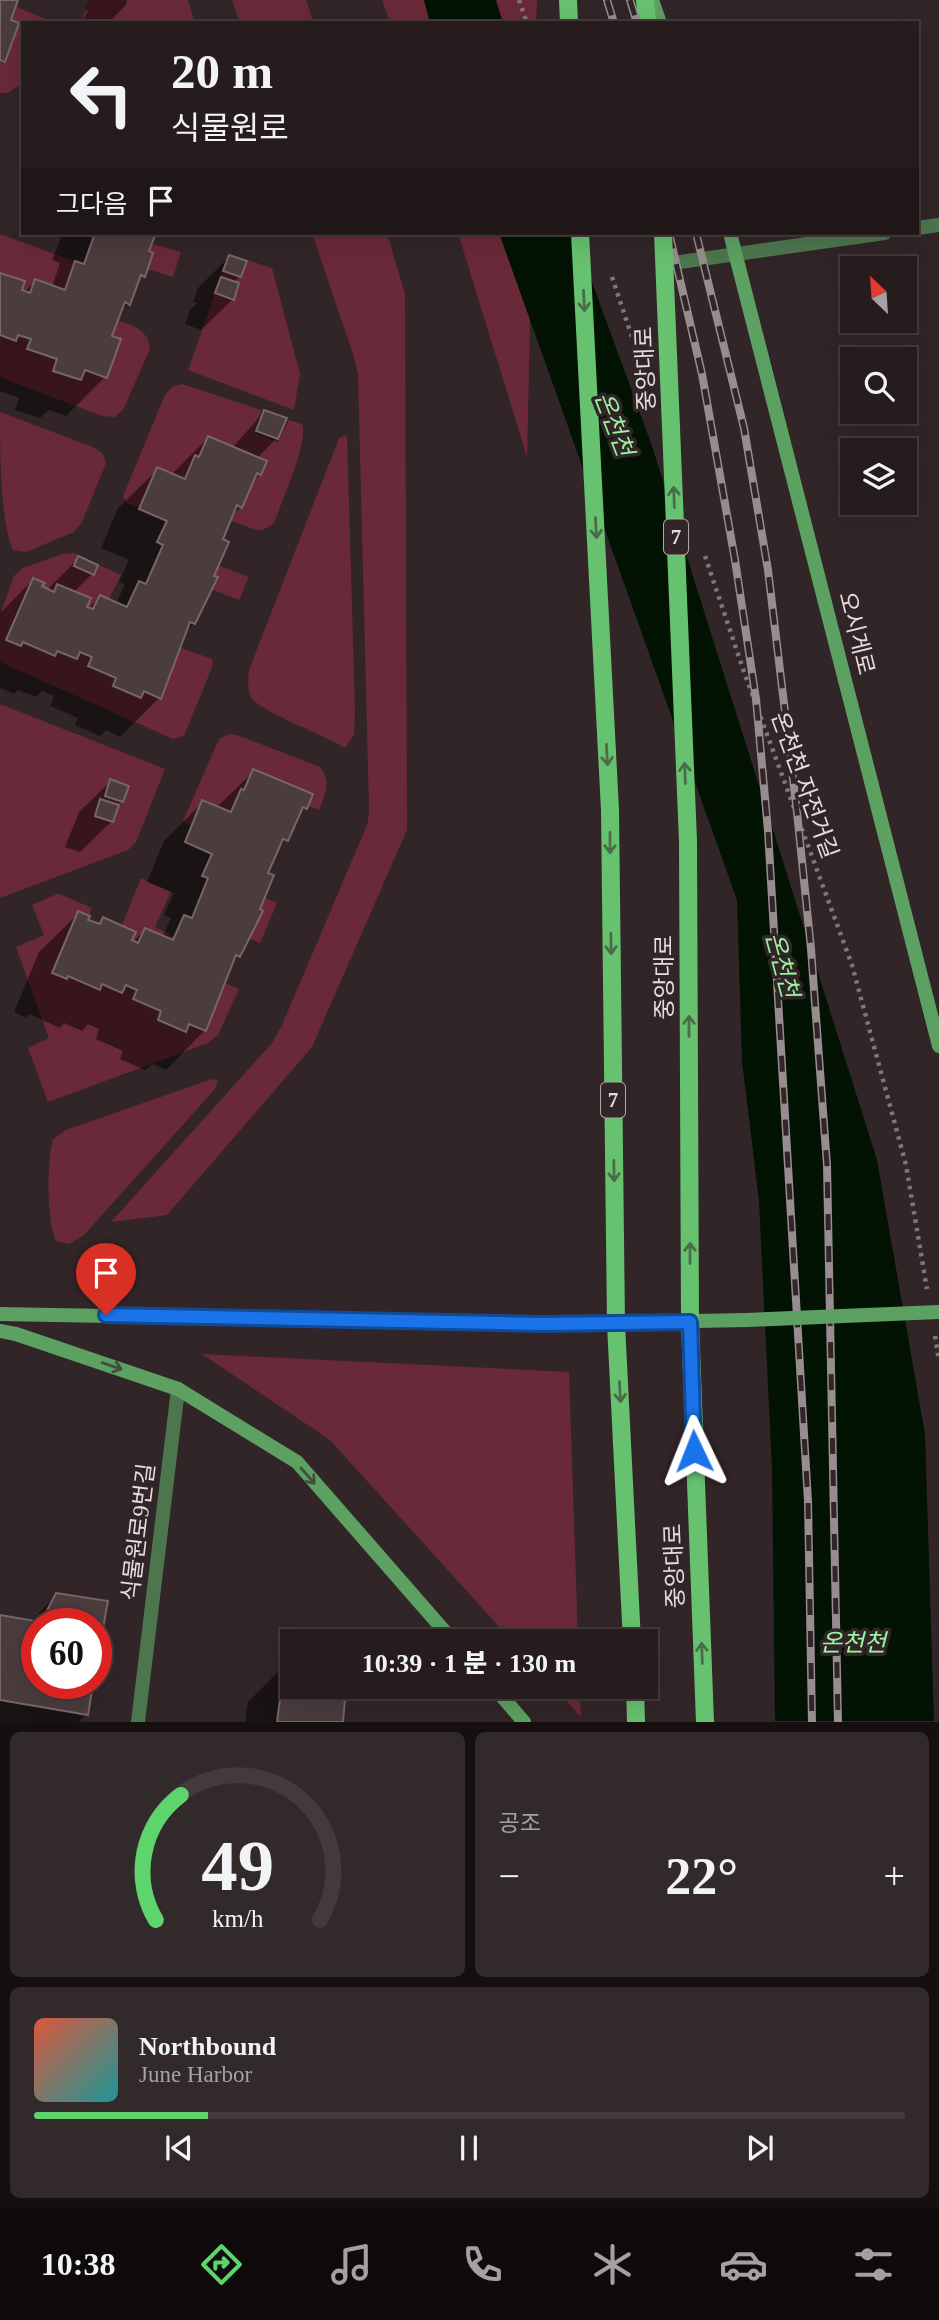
<!DOCTYPE html>
<html lang="ko">
<head>
<meta charset="utf-8">
<style>
  body { margin:0; font-family:"Times New Roman","Noto Sans KR",serif; background:#32292a; color:#f1f3f6; height:100vh; display:flex; flex-direction:column; font-size:26px; white-space:nowrap }
  * { box-sizing:border-box; margin:0 }
  p { font-size:23px; color:#a4a1a4 }
  .icon { flex:none; width:38px; height:38px; fill:none; stroke:currentColor; stroke-width:2; stroke-linecap:round; stroke-linejoin:round }
  .map { position:relative; height:1722px; overflow:hidden }
  .drawer { display:flex; flex-direction:column; gap:10px; padding:10px; background:#150f10; flex:1 }
  .drawer>* { flex:none }
  .top-card { position:absolute; left:21px; top:21px; width:898px; height:214px; border-radius:0px; box-shadow:0 7px 28px #0002,0 0 0 2px #423a3b; background:#261c1d; color:#f1f3f6; overflow:hidden }
  .needle { width:46px; rotate:335deg }
  .buttons { position:absolute; left:840px; top:256px; display:grid; gap:14px }
  .buttons a { display:grid; place-items:center; width:77px; height:77px; border-radius:0px; background:#261c1d; box-shadow:0 7px 28px #0002,0 0 0 2px #423a3b; font-size:35px }
  .speed { position:absolute; left:21px; top:1608px; display:flex; gap:14px; font-size:35px; font-weight:700; text-align:center }
  .speed>* { display:grid; place-content:center; width:91px; height:91px; border-radius:50%; background:#261c1d; box-shadow:0 7px 28px #0002,0 0 0 2px #423a3b; line-height:1 }
  .speed .limit { border:10px solid #d22; background:#fff; color:#111 }
  .pin { position:absolute; display:grid; place-items:center; width:60px; height:60px; color:#fff; margin:-72px -30px; border-radius:50% 50% 50% 0; rotate:-45deg; box-shadow:0 0 7px #0007 }
  .pin .icon { rotate:45deg }
  .me { position:absolute; width:77px; margin:-38px; rotate:358deg; stroke-linejoin:round; filter:drop-shadow(0 0 5px #0008) }
  .turn { display:flex; align-items:center; gap:24px; height:147px; padding:0 35px; font-size:32px }
  .turn .icon { width:91px; height:91px; stroke-width:2.5 }
  .turn b { display:block; font-size:49px; line-height:60px }
  .then { display:flex; align-items:center; height:66px; padding:0 35px; background:#0003; gap:14px; font-size:26px }
  .big { font-size:52px; font-weight:800; line-height:1.1 }
  .drawer .card { flex:1; display:flex; flex-direction:column; justify-content:center; gap:10px; min-width:0; padding:0 24px; border-radius:10px; background:#32292a }
  .drawer .dial { align-items:center; gap:0 }
  .dial svg { height:182px; overflow:visible; fill:none; stroke:#423a3b; stroke-width:7; stroke-linecap:round; text-anchor:middle }
  .dial text { fill:#f1f3f6; stroke:none }
  .song { display:flex; align-items:center; gap:21px }
  .cover { width:84px; height:84px; border-radius:10px; background:linear-gradient(135deg,hsl(10 70% 55%),hsl(180 70% 35%)) }
  .played { height:7px; border-radius:4px; background:linear-gradient(90deg,#5ed56c 20%,#423a3b 20%) }
  .keys { display:flex; justify-content:space-around; direction:ltr }
  .heat { display:flex; justify-content:space-between; align-items:center; font-size:38px; direction:ltr }
  .drawer .tiles { flex:1; display:grid; gap:10px; grid-template-columns:1fr 1fr }
  .card:last-child { grid-column:span 2 }
  .trip { position:absolute; left:280px; top:1629px; width:378px; height:70px; border-radius:0px; background:#261c1d; box-shadow:0 7px 28px #0002,0 0 0 2px #423a3b; font-weight:800; line-height:70px; text-align:center }
  .menu { display:flex; height:112px; justify-content:space-around; align-items:center; background:#0f0b0c; color:#a4a1a4 }
  .menu .icon { width:49px; height:49px }
  .menu .active { color:#5ed56c }
  .menu b { font-size:32px; color:#f1f3f6 }
  .map>svg:first-child { display:block }
  .green { fill:#6a2938 }
  .water { fill:#021303 }
  .shadow { fill:#0007 }
  .building { fill:#4b3c3e; stroke:#766668; stroke-width:2 }
  .lines { fill:none; stroke-linecap:round; stroke-linejoin:round }
  .path { stroke:#817577; stroke-width:4.5; stroke-dasharray:3.5 5; stroke-linecap:butt }
  .minor { stroke:#4c764e; stroke-width:14 }
  .secondary { stroke:#5ca162; stroke-width:14 }
  .primary { stroke:#67c270; stroke-width:18 }
  .rail-casing { stroke:#988d8e; stroke-width:8 }
  .rail { stroke:#322527; stroke-width:5; stroke-dasharray:16; stroke-linecap:butt }
  .secondary-bridge { stroke:#5ca162; stroke-width:14 }
  .primary-bridge { stroke:#67c270; stroke-width:18 }
  .oneway { stroke:#4a6c48 }
  .oneway2 { stroke:#41503c }
  .route-casing { stroke:#114b97; stroke-width:18 }
  .route { stroke:#1a73e8; stroke-width:12 }
  .labels { text-anchor:middle; stroke-width:7; stroke-linejoin:round; paint-order:stroke }
  .shield { fill:#322527; stroke:#b0a6a7; stroke-width:2 }
  .shield-label { font-size:21px; font-weight:bold; fill:#e6ddde }
  .street-label { font-size:23px; fill:#e6ddde; stroke:#322527 }
  .water-label { font-size:24px; font-style:italic; fill:#9bf4a1; stroke:#322527 }
</style>
</head>
<body>
<div class="map">
<svg width="939" height="1722" viewBox="0 0 939 1722">
  <rect width="100%" height="100%" fill="#322527"/>
  <g class="green">
    <path d="M0,0L53,22L23,23V83L8,93H0Z"/>
    <path d="M89,0H188L195,23H124L112,19L110,23H81Z"/>
    <path d="M232,0H306L314,23H240Z"/>
    <path d="M382,0H537L536,23H390Z"/>
    <path d="M101,233H141L138,240L181,252L173,277L128,263L105,317C124,323 149,326 150,349L123,410L115,417L102,416L0,377V234L90,267Z"/>
    <path d="M312,233H387L405,294L407,830L312,1047L167,1215L111,1222L272,1043L282,1025L368,823L369,807L358,374L354,357Z"/>
    <path d="M458,233H532L527,457Z"/>
    <path d="M229,254L272,268L300,374L294,410L188,370Z"/>
    <path d="M182,384L261,410L254,433L278,442L289,420L302,424C309,441 281,503 274,523L263,530H256L213,514L195,557L249,577L239,600L198,584L170,644L212,659L213,665L184,736L173,739L0,662V615L14,576L23,568L62,554L74,553L121,575L104,609L140,624L180,524L127,503L123,496L165,395L173,386Z"/>
    <path d="M0,412L93,447L102,453L106,463L82,522L74,532L26,552L13,550C0,522 0,448 0,412Z"/>
    <path d="M347,435L355,711L354,735L345,748C327,736 258,711 251,697C247,689 248,679 249,670L339,438Z"/>
    <path d="M0,704L165,769L136,842L128,850L0,898Z"/>
    <path d="M229,734L237,735L320,767C332,783 325,793 319,810L292,799L253,892L277,903L260,943L234,932L215,979L239,989L218,1035L208,1043L48,1102L28,1048L49,1038L16,947L44,935L32,905L57,894L62,895L92,908L88,918L119,932L141,878L171,892L155,927L192,946L234,845L183,821L219,739Z"/>
    <path d="M212,1079L218,1080L215,1089L84,1235L69,1244L56,1241C46,1220 47,1161 53,1139L66,1130Z"/>
    <path d="M202,1354L569,1372L578,1641H512L330,1440Z"/>
    <path d="M554,1687H580L581,1717Z"/>
  </g>
  <g class="water">
    <path d="M424,0H496L503,23H430Z"/>
    <path d="M499,233H574L652,446L877,1160L925,1434L934,1721H775L772,1469L759,1201L742,1061L737,900Z"/>
  </g>
  <g class="shadow">
    <path d="M89,0H127L126,5L108,23H81L88,11L85,10Z"/>
    <path d="M46,233H154L147,252L143,276L136,283L128,304L119,313L110,337L105,377L66,416L49,410L40,418L15,410L19,398L0,391V275L24,293L35,281L52,287L60,263L52,260L61,238Z"/>
    <path d="M229,257L240,276L233,283V299L201,330L185,324L190,310L197,303L193,302L198,288Z"/>
    <path d="M264,412L277,438L257,458L260,474L251,483L241,507L230,517L194,623L184,633L159,698L120,737L106,730L100,736L75,725L78,718L50,706L54,696L42,691L36,697L18,690L14,694L0,688V613L33,580L40,587L47,590L79,558L92,574L73,593L85,607L88,609L100,597L116,604L125,584L119,582L129,560L101,548L118,508L158,469L171,475L208,438L232,448Z"/>
    <path d="M254,771L305,808L297,816L286,840L276,851L266,874L239,956L231,965L205,1030L166,1070L152,1064L145,1070L120,1059L123,1051L96,1039L99,1029L88,1024L82,1031L64,1023L60,1028L29,1014L26,1018L14,1012L39,952L79,913L86,921L97,925L103,919L133,942L145,930L162,938L171,918L164,915L174,893L147,882L164,841L203,802L216,808Z"/>
    <path d="M111,781L122,801L117,806L112,821L80,852L65,847L79,812Z"/>
    <path d="M57,1595L96,1624H37V1684H91L86,1714L79,1722H0V1617L30,1622Z"/>
    <path d="M286,1664H292V1687H344L341,1722H245L248,1702Z"/>
  </g>
  <g class="building">
    <path d="M0,0H18L11,20L19,23L5,62L0,60Z"/>
    <path d="M95,233H156L149,251L153,253L145,277L141,275L130,305L125,302L112,336L121,339L107,378L85,370L81,380L53,371L57,359L27,349L31,339L18,335L16,341L0,335V273L25,281L22,290L30,293L35,279L65,290L75,261L84,264Z"/>
    <path d="M229,255L247,261L241,277L223,271Z"/>
    <path d="M221,277L239,283L234,300L215,293Z"/>
    <path d="M264,410L287,418L278,439L256,431Z"/>
    <path d="M208,436L267,461L261,475L257,473L242,508L237,505L223,539L229,542L214,576L218,577L195,624L190,622L161,699L144,691L141,698L113,686L116,678L88,666L92,657L80,652L77,659L57,651L55,656L23,642L21,646L6,640L33,578L45,583L42,586L54,592L57,584L91,598L87,607L93,609L100,595L127,607L139,581L146,584L163,545L157,542L167,521L139,509L157,467L185,479L195,455L199,457Z"/>
    <path d="M78,556L98,565L94,575L74,566Z"/>
    <path d="M253,769L313,794L307,809L303,807L288,841L283,839L268,873L274,875L260,909L263,911L240,957L236,955L206,1031L189,1024L186,1032L158,1020L161,1011L133,999L137,990L126,985L122,993L102,984L100,990L68,976L67,979L52,973L78,911L90,916L88,920L100,924L103,917L136,932L132,940L138,943L145,928L173,940L184,915L192,918L208,878L202,876L212,854L185,842L202,800L231,812L241,789L244,790Z"/>
    <path d="M110,779L129,786L123,802L105,796Z"/>
    <path d="M100,799L119,805L113,822L95,816Z"/>
    <path d="M56,1593L108,1601L96,1666V1624H37V1684H93L88,1715L0,1700V1615L41,1622Z"/>
    <path d="M285,1662H292V1687H346L343,1722H277Z"/>
  </g>
  <g class="lines">
    <g class="path">
      <path d="M519,0L527,23"/>
      <path d="M612,277L639,358"/>
      <path d="M705,556L744,672L852,965L906,1165L927,1289"/>
      <path d="M935,1336L939,1361"/>
    </g>
    <g class="minor">
      <path d="M917,228L939,225"/>
      <path d="M666,264L885,233"/>
      <path d="M138,1722L178,1389"/>
    </g>
    <g class="secondary">
      <path d="M652,0L660,23"/>
      <path d="M730,233L939,1046"/>
      <path d="M0,1314L543,1324L747,1320"/>
      <path d="M0,1331L16,1334L178,1389L297,1462L454,1642"/>
      <path d="M494,1687L524,1722"/>
    </g>
    <g class="primary">
      <path d="M568,0L569,23"/>
      <path d="M645,0L647,23"/>
      <path d="M580,233L610,810L616,1324L632,1642"/>
      <path d="M688,841L690,1322L705,1722"/>
      <path d="M635,1687L636,1722"/>
    </g>
    <g class="rail-casing">
      <g id="rail">
        <path d="M607,0L614,23"/>
        <path d="M630,0L637,23"/>
        <path d="M669,233L702,374L735,560L756,699L768,831L808,1501L812,1722"/>
        <path d="M696,233L744,428L768,570L797,812L811,949L827,1165L838,1722"/>
      </g>
    </g>
    <use href="#rail" class="rail"/>
    <path class="secondary-bridge" d="M747,1320L939,1312"/>
    <path class="primary-bridge" d="M663,233L688,841"/>
  </g>
  <defs><path id="oneway-shaft" d="M-6 0H5M1.5-3L5.5 0L1.5 3" fill="none" stroke-width="1.6" stroke-linecap="round" stroke-linejoin="round" transform="scale(1.75)"/></defs>
  <g class="oneway">
    <use href="#oneway-shaft" transform="translate(584 301) rotate(87)"/>
    <use href="#oneway-shaft" transform="translate(674 497) rotate(-92)"/>
    <use href="#oneway-shaft" transform="translate(596 528) rotate(87)"/>
    <use href="#oneway-shaft" transform="translate(607 755) rotate(87)"/>
    <use href="#oneway-shaft" transform="translate(685 773) rotate(-92)"/>
    <use href="#oneway-shaft" transform="translate(610 843) rotate(90)"/>
    <use href="#oneway-shaft" transform="translate(611 944) rotate(89)"/>
    <use href="#oneway-shaft" transform="translate(689 1026) rotate(-90)"/>
    <use href="#oneway-shaft" transform="translate(614 1171) rotate(89)"/>
    <use href="#oneway-shaft" transform="translate(690 1253) rotate(-90)"/>
    <use href="#oneway-shaft" transform="translate(620 1392) rotate(87)"/>
    <use href="#oneway-shaft" transform="translate(702 1653) rotate(-92)"/>
  </g>
  <g class="oneway2">
    <use href="#oneway-shaft" transform="translate(112 1366) rotate(19)"/>
    <use href="#oneway-shaft" transform="translate(308 1476) rotate(49)"/>
  </g>
  <g class="lines">
    <g class="route-casing">
      <path id="route" d="M106,1315L543,1324L690,1322L694,1451"/>
    </g>
    <use href="#route" class="route"/>
  </g>
  <g class="labels">
    <g class="shield">
      <rect x="664" y="519.5" width="24" height="35" rx="5"/>
      <rect x="601" y="1082.5" width="24" height="35" rx="5"/>
    </g>
    <g class="shield-label">
      <text x="676" y="544">7</text>
      <text x="613" y="1107">7</text>
    </g>
    <g class="street-label">
      <text transform="translate(645 369) rotate(-92)" y="8">중앙대로</text>
      <text transform="translate(857 633) rotate(76)" y="8">오시게로</text>
      <text transform="translate(805 785) rotate(70)" y="8">온천천 자전거길</text>
      <text transform="translate(664 977) rotate(-90)" y="8">중앙대로</text>
      <text transform="translate(138 1532) rotate(-83)" y="8">식물원로9번길</text>
      <text transform="translate(674 1566) rotate(-92)" y="8">중앙대로</text>
    </g>
    <g class="water-label">
      <text transform="translate(614 424) rotate(69)" y="8">온천천</text>
      <text transform="translate(782 965) rotate(75)" y="8">온천천</text>
      <text x="853" y="1651">온천천</text>
    </g>
  </g>
</svg>
<div class="buttons">
<a><svg class="needle" viewBox="-14 -14 28 28"><path d="M0-13l5 13h-10z" fill="#e53935"/><path d="M0 13l5-13h-10z" fill="#a4a1a4"/></svg></a>
<a><svg class="icon" aria-label="search" viewBox="0 0 24 24"><circle cx="10" cy="10" r="6"/><path d="M15 15l6 6"/></svg></a>
<a><svg class="icon" aria-label="layers" viewBox="0 0 24 24"><path d="M12 4l9 5-9 5-9-5zM3 14l9 5 9-5"/></svg></a>
</div>
<div class="speed"><div class="limit">60</div></div>
<div class="pin" style="left:106px;top:1315px;background:#d93025"><svg class="icon" aria-label="arrive" viewBox="0 0 24 24"><path d="M6 21V4h12l-3 4 3 4H6"/></svg></div>
<svg class="me" style="left:694px;top:1451px" viewBox="-20 -20 40 40"><path d="M0-17L14 15 0 8-14 15z" fill="#1a73e8" stroke="#fff" stroke-width="4"/></svg>
<div class="trip">10:39 · 1 분 · 130 m</div>
<div class="top-card">
<div class="turn"><svg class="icon" aria-label="left" viewBox="0 0 24 24"><path d="M17 20v-9H6M10 6l-5 5 5 5"/></svg><div><b>20 m</b>식물원로</div></div>
<div class="then">그다음<svg class="icon" aria-label="arrive" viewBox="0 0 24 24"><path d="M6 21V4h12l-3 4 3 4H6"/></svg></div>
</div>
</div>
<section class="drawer">
<div class="tiles">
<div class="card dial"><svg viewBox="0 0 100 80">
<path d="M14 69A42 42 0 1 1 86 69"/>
<path d="M14 69A42 42 0 0 1 25 14" stroke="#5ed56c"/>
<text x="50" y="56" font-size="32" font-weight="700">49</text>
<text x="50" y="72" font-size="11">km/h</text>
</svg></div>
<div class="card"><p>공조</p>
<div class="heat"><a>−</a><b class="big">22°</b><a>+</a></div>
</div>
<div class="card">
<div class="song"><i class="cover"></i><div><b>Northbound</b><p>June Harbor</p></div></div>
<div class="played"></div>
<div class="keys"><svg class="icon" aria-label="previous" viewBox="0 0 24 24"><path d="M18 5L8 12l10 7zM5 5v14"/></svg><svg class="icon" aria-label="pause" viewBox="0 0 24 24"><path d="M8 5v14M16 5v14"/></svg><svg class="icon" aria-label="next" viewBox="0 0 24 24"><path d="M6 5l10 7-10 7zM19 5v14"/></svg></div>
</div>
</div>
</section>
<nav class="menu">
<b>10:38</b>
<svg class="icon active" aria-label="directions" viewBox="0 0 24 24"><path d="M12 3l9 9-9 9-9-9zM9 14v-3h6M13 9l2 2-2 2"/></svg>
<svg class="icon" aria-label="music" viewBox="0 0 24 24"><path d="M9 18V5l10-2v13"/><circle cx="6" cy="18" r="3"/><circle cx="16" cy="16" r="3"/></svg>
<svg class="icon" aria-label="phone" viewBox="0 0 24 24"><path d="M5 4h4l2 5-3 2q2 4 5 5l2-3 5 2v4C11 20 4 13 5 4z"/></svg>
<svg class="icon" aria-label="climate" viewBox="0 0 24 24"><path d="M12 3v18M4 7l16 10M4 17L20 7"/></svg>
<svg class="icon" aria-label="car" viewBox="0 0 24 24"><path d="M5 17H2v-5l4-1 3-4h7l3 4 3 1v5h-3M9 17h6M6 11h13"/><circle cx="7" cy="17" r="2"/><circle cx="17" cy="17" r="2"/></svg>
<svg class="icon" aria-label="filters" viewBox="0 0 24 24"><path d="M4 7h16M4 17h16"/><circle cx="9" cy="7" r="2"/><circle cx="15" cy="17" r="2"/></svg>
</nav>
</body>
</html>
